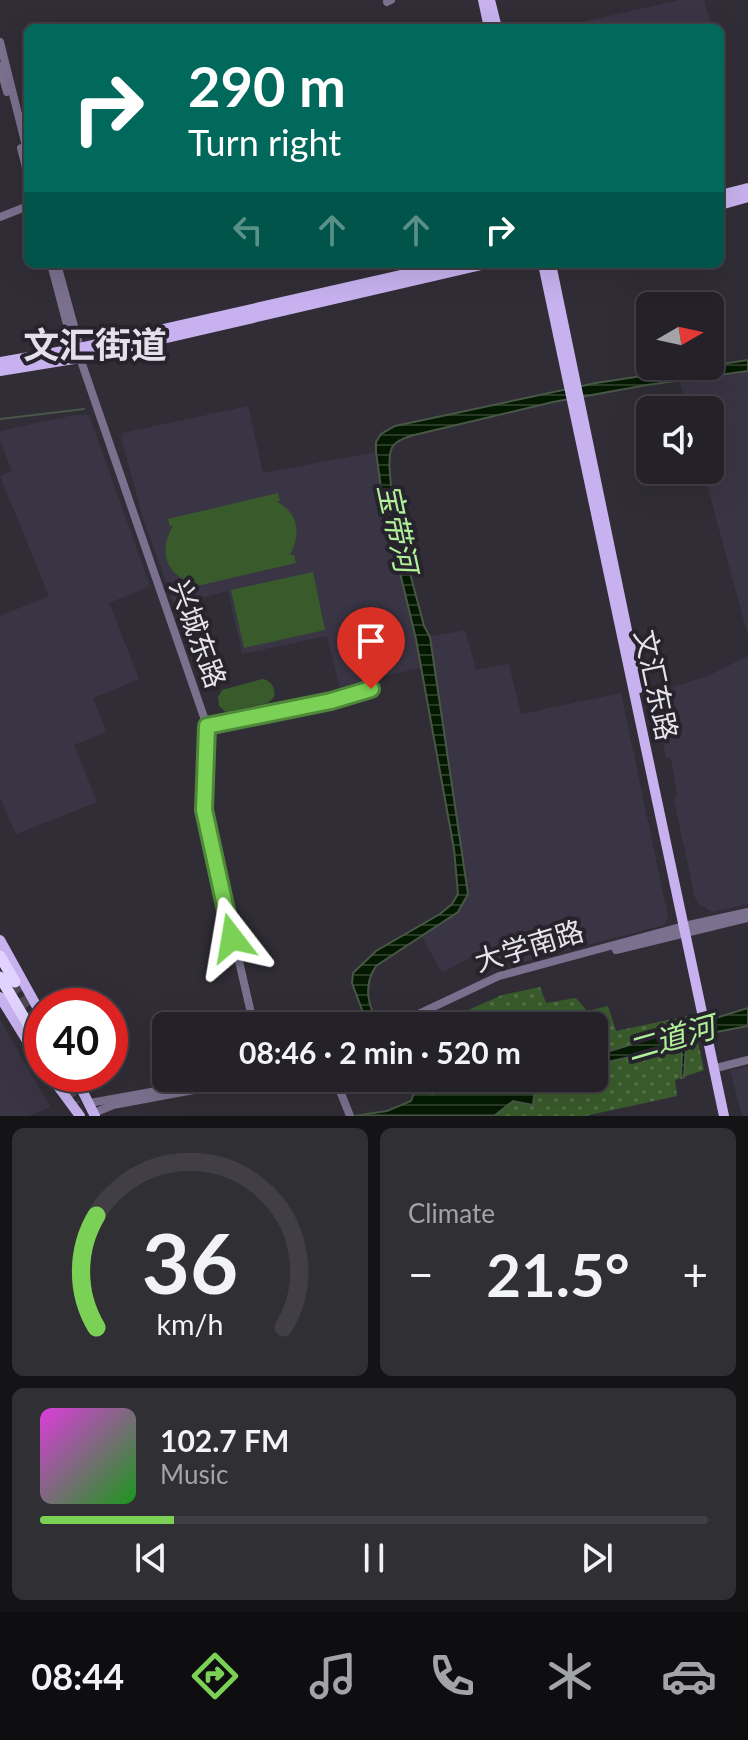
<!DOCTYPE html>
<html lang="en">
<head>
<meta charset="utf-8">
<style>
  body { margin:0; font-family:Lato,"Noto Sans SC",sans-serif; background:#302f34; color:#f1f3f6; height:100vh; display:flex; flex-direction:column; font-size:30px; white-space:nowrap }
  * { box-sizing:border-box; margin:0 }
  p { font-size:26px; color:#a3a4a8 }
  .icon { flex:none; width:44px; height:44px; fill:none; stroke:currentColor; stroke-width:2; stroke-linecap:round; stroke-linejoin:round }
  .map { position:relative; height:1116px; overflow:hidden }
  .drawer { display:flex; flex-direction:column; gap:12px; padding:12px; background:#141316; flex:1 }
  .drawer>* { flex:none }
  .banner { position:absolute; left:24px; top:24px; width:700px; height:244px; border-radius:12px; box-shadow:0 8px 32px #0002,0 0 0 2px #413f45; background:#00695c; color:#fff; overflow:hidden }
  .needle { width:52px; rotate:81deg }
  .fabs { position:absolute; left:636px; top:292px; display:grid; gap:16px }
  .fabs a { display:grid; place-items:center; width:88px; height:88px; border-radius:12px; background:#242228; box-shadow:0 8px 32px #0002,0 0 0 2px #413f45; font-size:40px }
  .speed { position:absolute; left:24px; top:988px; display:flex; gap:16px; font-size:40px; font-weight:700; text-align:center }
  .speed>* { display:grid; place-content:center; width:104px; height:104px; border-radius:50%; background:#242228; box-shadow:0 8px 32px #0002,0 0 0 2px #413f45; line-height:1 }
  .speed .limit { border:12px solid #d22; background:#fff; color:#111 }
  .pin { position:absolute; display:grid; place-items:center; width:68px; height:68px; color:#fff; margin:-82px -34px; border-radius:50% 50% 50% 0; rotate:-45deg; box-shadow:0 0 8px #0007 }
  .pin .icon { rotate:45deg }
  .me { position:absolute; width:88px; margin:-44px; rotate:346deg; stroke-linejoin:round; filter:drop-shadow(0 0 6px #0008) }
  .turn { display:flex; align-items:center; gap:28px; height:168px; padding:0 32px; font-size:36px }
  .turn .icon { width:104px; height:104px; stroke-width:2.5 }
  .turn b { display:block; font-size:56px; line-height:68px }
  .lanes { display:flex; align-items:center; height:76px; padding:0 32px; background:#0003; justify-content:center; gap:40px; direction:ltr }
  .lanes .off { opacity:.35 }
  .big { font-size:60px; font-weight:700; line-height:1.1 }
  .drawer .card { flex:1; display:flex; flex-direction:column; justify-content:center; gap:12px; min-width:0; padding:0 28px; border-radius:12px; background:#302f34 }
  .drawer .dial { align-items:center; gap:0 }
  .dial svg { height:208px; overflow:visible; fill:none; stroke:#413f45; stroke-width:7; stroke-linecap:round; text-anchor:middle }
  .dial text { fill:#f1f3f6; stroke:none }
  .song { display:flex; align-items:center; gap:24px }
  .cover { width:96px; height:96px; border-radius:12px; background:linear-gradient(135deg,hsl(300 70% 55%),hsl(120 70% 35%)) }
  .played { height:8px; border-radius:4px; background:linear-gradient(90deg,#7ad156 20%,#413f45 20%) }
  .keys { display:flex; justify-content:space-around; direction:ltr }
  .heat { display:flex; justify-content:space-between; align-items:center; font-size:44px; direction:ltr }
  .drawer .tiles { flex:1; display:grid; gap:12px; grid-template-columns:1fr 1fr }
  .card:last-child { grid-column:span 2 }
  .trip { position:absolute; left:152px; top:1012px; width:456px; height:80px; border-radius:12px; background:#242228; box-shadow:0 8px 32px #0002,0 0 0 2px #413f45; font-weight:700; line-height:80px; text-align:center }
  .tab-bar { display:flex; height:128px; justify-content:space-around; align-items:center; background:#0e0e10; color:#a3a4a8 }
  .tab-bar .icon { width:56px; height:56px }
  .tab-bar .current { color:#7ad156 }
  .tab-bar b { font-size:36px; color:#f1f3f6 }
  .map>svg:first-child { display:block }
  .built { fill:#3a3544 }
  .park { fill:url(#park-dots) }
  .pitch { fill:#395b2b }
  .water { fill:url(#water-rules); stroke:#485746; stroke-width:2 }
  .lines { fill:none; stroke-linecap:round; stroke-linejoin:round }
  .stream { stroke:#485746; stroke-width:2 }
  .highway-tunnel { stroke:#4b4851; stroke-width:11; stroke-dasharray:11 5.5; stroke-linecap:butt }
  .minor { stroke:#7b718f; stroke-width:8 }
  .major { stroke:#c7b2ef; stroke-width:10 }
  .highway { stroke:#e1d2ff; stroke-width:11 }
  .route-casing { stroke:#4f8838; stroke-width:20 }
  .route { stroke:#7ad156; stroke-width:14 }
  .labels { text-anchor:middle; stroke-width:8; stroke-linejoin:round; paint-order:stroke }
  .street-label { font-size:28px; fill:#e6e4ea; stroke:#26232c }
  .water-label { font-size:30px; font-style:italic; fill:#b0f098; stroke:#26232c }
  .district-label { font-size:36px; font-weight:bold; fill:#e3e0eb; stroke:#26232c }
</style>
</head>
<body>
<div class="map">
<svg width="748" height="1116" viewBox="0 0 748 1116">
  <defs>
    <pattern id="park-dots" width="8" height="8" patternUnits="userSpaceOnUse" patternTransform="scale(2)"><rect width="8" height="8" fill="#395b2b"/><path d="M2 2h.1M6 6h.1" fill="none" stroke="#56724a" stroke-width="1.8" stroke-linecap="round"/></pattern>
    <pattern id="water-rules" width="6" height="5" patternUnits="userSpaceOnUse" patternTransform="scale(2)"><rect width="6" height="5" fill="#041a00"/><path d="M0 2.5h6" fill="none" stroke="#293b25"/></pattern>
  </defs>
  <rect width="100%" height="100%" fill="#302d36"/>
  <g class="built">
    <path d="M679,0H704L712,28H556Z"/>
    <path d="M748,371V636L703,470H710V410H687L680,383Z"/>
    <path d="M248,406L263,473L376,452L383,502L417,639L465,630L476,670L509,664L521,714L621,693L668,917L664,925L499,968L489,947L442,973L422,937L458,912L468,894L434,665L383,676L340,689L327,636L242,654L228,591L174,605L144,521L121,438L123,433Z"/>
    <path d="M74,415H89L150,586L109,603L139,679L93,698L106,732L74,745L97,802L16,834L0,797V616L49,596L0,476L12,471L0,441V431Z"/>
    <path d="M748,656V904L712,912L698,903L695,898L674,800L677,793L671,759L666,757L653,693L708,676Z"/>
    <path d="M0,1019L31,1074L51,1107L28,1116H0Z"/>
    <path d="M748,1067V1116H742L730,1070Z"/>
  </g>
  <path class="park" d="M540,987L546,1003L576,998L587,1011L608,1006L616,1031L692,1015L704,1070L675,1080L677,1096L585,1116H410L428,1089L423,1078H594V1026H432L502,995Z"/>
  <g class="pitch">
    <path d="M278,493L280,501L277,502C299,513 301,535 290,555H294L296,563L184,589L183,583L187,581C163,570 160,547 173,526H170L168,519Z"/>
    <path d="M313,572L325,630L244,648L231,590Z"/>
    <path d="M262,679C271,680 276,688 274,697L268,703L226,712L219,706L218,697L222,690Z"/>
  </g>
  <g class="water">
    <path d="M748,360V371L647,385L553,402L410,436C403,439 393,442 391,450C382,481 415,590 424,626L430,637L468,894L458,912L376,966C363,985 367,1007 381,1026H371L364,1015L352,983L353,973L376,951L440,914L452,904L458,894L454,849L416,639L383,502L376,452V442L381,434L395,426L596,383Z"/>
    <path d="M748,1008V1026L690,1037L686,1044L684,1077L681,1078L682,1054L679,1046L594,1065V1056Z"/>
    <path d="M409,1078H423L432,1094L437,1092L433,1078H555L535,1085L533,1105L513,1101L494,1116H354L387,1111L411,1101L414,1093Z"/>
  </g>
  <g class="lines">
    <path class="stream" d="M0,419L84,409"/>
    <g class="highway-tunnel">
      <path d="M15,982L42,1027"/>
      <path d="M58,1074L75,1105"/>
    </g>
    <g class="minor">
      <path d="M387,2L391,0"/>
      <path d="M0,42L28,154"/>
      <path d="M0,66L7,92"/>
      <path d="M21,148L28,175"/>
      <path d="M0,217L28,206"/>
      <path d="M51,264L74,351"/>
      <path d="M57,264L80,348V358L207,726L204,810L254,1026"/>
      <path d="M207,726L331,701L371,689"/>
      <path d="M616,950L748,918"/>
      <path d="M393,1026L499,976L684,926L748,912"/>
      <path d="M720,1067L748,1060"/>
      <path d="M335,1078L350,1116"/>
      <path d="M90,1103L229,1078"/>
      <path d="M94,1113L113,1105L258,1078"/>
    </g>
    <g class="major">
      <path d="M483,0L489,28"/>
      <path d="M490,0L497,28"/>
      <path d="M720,195L748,188"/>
      <path d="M720,205L748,197"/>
      <path d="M543,264L724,1116"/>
      <path d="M551,264L639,688"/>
      <path d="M0,362L80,348L450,264"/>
      <path d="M0,371L80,358L486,264"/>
      <path d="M0,940L42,1016"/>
      <path d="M0,997L42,1065"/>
      <path d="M49,1074L80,1116"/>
      <path d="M74,1074L95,1116"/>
    </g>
    <g class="highway">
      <path d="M0,956L15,982"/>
      <path d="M0,977L42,1048"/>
    </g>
  </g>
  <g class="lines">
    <g class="route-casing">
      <path id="route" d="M232,938L204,810L207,726L331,701L371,689"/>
    </g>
    <use href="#route" class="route"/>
  </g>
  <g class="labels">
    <g class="street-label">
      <text transform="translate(198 634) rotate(70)" y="10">兴城东路</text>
      <text transform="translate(656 685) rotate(78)" y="10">文汇东路</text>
      <text transform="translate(529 946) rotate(-17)" y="10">大学南路</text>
    </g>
    <g class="water-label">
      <text transform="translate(397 528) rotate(78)" y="10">宝带河</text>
      <text transform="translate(671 1039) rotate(-16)" y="10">二道河</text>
    </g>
    <g class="district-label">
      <text x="95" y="358">文汇街道</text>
    </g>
  </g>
</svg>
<div class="fabs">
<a><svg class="needle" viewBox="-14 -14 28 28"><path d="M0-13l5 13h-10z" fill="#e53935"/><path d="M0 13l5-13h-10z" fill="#a3a4a8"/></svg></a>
<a><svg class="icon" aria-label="sound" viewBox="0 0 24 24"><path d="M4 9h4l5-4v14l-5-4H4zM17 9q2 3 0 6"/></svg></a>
</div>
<div class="speed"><div class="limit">40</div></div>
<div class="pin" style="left:371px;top:689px;background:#d93025"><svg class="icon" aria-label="arrive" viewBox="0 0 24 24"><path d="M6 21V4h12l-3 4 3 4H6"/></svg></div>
<svg class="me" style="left:232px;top:938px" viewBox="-20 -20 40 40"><path d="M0-17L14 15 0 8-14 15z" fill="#7ad156" stroke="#fff" stroke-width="4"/></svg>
<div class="trip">08:46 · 2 min · 520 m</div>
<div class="banner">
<div class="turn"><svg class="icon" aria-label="right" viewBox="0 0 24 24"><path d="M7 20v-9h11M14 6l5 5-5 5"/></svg><div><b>290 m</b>Turn right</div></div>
<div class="lanes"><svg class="icon off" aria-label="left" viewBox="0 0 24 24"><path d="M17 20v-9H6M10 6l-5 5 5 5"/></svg><svg class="icon off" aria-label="ahead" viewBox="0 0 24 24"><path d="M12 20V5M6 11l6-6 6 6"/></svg><svg class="icon off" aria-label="ahead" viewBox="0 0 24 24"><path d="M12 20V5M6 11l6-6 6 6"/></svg><svg class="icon" aria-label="right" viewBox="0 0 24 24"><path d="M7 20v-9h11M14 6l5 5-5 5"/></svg></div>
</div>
</div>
<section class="drawer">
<div class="tiles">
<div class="card dial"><svg viewBox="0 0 100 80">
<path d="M14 69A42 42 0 1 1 86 69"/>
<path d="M14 69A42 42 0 0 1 14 26" stroke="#7ad156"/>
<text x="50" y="56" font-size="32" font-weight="700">36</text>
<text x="50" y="72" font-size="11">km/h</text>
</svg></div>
<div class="card"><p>Climate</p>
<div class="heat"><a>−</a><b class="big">21.5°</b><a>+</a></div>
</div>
<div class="card">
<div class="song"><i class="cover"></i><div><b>102.7 FM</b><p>Music</p></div></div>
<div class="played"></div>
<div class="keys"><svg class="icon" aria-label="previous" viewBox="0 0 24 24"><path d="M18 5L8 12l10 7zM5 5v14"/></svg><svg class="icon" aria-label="pause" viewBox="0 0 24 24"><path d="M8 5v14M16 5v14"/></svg><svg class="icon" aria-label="next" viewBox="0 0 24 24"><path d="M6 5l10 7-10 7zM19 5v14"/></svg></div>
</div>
</div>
</section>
<nav class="tab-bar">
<b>08:44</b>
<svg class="icon current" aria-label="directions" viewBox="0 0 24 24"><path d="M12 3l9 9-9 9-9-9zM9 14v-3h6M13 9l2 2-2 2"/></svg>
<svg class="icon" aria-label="music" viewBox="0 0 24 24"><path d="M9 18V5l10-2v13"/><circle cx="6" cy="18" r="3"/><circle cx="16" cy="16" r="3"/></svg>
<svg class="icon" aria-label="phone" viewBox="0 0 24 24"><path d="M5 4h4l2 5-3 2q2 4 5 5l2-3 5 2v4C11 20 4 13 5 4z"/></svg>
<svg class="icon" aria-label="climate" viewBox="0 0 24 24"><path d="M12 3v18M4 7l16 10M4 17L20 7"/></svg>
<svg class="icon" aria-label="car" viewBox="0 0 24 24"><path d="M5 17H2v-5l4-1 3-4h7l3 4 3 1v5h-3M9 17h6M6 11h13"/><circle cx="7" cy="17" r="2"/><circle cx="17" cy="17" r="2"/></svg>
</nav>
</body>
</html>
